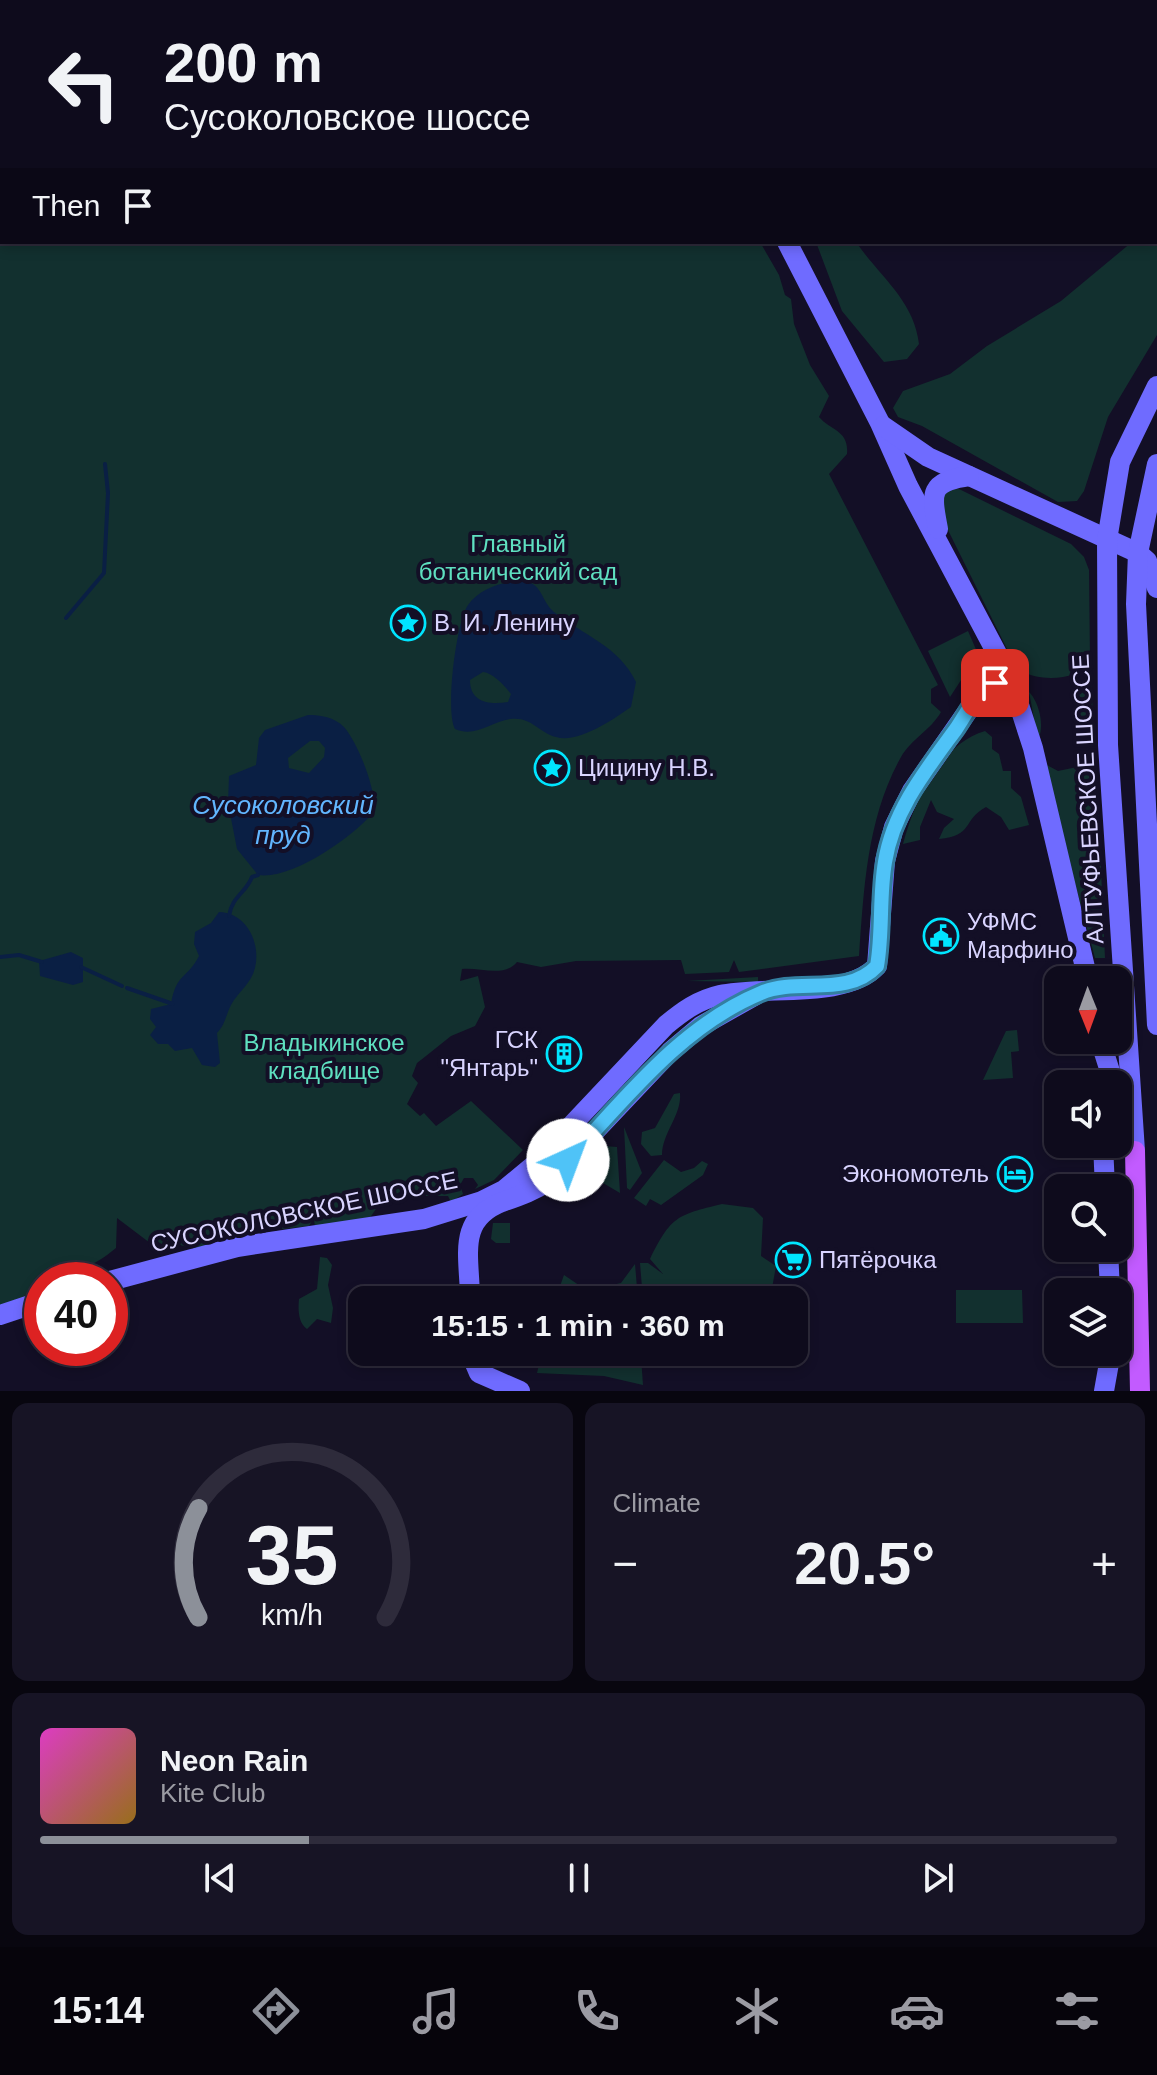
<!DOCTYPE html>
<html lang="en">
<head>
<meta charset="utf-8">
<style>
  body { margin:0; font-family:Helvetica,sans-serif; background:#171425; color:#f1f3f6; height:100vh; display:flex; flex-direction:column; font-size:30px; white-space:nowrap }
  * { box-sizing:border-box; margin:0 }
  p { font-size:26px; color:#9b9ba3 }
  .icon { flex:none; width:44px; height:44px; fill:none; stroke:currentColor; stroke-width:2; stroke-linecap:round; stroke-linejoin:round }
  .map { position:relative; height:1391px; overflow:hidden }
  .panel { display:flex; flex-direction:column; gap:12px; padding:12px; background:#08060f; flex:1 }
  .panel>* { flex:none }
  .guide { position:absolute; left:0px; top:0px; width:1158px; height:244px; box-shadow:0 4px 12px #0003,0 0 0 2px #2e2b3b; background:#0e0b1c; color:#f1f3f6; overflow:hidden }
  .needle { width:52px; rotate:179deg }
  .fabs { position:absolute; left:1044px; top:966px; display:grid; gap:16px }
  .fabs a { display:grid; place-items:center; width:88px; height:88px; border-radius:16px; background:#0e0b1c; box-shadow:0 4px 12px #0003,0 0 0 2px #2e2b3b; font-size:40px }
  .speed { position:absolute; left:24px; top:1262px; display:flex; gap:16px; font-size:40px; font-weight:700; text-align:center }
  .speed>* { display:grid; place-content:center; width:104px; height:104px; border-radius:50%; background:#0e0b1c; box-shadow:0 4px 12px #0003,0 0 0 2px #2e2b3b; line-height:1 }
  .speed .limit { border:12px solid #d22; background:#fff; color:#111 }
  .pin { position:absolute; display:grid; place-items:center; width:68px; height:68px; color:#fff; margin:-34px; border-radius:16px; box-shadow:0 4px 12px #0006 }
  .me { position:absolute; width:88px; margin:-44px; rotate:43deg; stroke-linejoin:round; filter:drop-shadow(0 0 6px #0008) }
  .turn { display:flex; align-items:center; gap:28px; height:168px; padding:0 32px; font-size:36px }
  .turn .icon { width:104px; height:104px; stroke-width:2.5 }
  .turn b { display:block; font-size:56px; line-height:68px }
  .then { display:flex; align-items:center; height:76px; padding:0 32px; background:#0003; gap:16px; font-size:30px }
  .big { font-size:60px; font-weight:600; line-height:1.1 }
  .panel .card { flex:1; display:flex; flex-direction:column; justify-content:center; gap:12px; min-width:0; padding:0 28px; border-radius:16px; background:#171425 }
  .panel .dial { align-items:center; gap:0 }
  .dial svg { height:208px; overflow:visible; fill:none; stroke:#2e2b3b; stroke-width:7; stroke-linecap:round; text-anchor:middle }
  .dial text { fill:#f1f3f6; stroke:none }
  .song { display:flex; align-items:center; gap:24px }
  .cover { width:96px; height:96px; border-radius:12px; background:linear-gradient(135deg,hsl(310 70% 55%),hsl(40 70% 35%)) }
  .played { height:8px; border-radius:4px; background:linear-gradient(90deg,#8c9099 25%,#2e2b3b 25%) }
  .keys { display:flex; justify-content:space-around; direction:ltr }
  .heat { display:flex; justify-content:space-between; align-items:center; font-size:44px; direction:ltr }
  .panel .tiles { flex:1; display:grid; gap:12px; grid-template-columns:1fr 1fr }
  .card:last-child { grid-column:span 2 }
  .trip { position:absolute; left:348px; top:1286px; width:460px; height:80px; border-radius:16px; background:#0e0b1c; box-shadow:0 4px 12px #0003,0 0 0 2px #2e2b3b; font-weight:600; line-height:80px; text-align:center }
  .tab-bar { display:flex; height:128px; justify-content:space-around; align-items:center; background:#06040b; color:#9b9ba3 }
  .tab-bar .icon { width:56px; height:56px }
  .tab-bar .on { color:#8c9099 }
  .tab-bar b { font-size:36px; color:#f1f3f6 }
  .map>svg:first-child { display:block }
  .green { fill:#12302f }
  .water { fill:#0a1f44; fill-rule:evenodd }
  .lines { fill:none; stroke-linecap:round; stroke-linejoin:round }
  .stream { stroke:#0a1f44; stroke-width:4 }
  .secondary { stroke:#6f6bff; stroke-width:20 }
  .primary { stroke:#c25bff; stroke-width:20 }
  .route-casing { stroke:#337fa1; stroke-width:20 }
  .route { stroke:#4fc3f7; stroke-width:14 }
  .labels { text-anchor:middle; stroke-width:8; stroke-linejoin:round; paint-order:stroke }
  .park-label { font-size:24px; fill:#5fe0c0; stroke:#130f26 }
  .poi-label { font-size:24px; fill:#d9d4ff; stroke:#130f26; text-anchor:start }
  .street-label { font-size:24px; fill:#d9d4ff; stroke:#130f26 }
  .water-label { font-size:26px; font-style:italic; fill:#62b6ff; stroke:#130f26 }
</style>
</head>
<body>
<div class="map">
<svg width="1157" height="1391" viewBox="0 0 1157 1391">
  <rect width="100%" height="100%" fill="#130f26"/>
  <g class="green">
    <path d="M0,0H623L2,2V242H760L779,275L785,295L791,299L794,324L810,365L829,396L819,417C831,431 849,430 847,454L829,474L938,685L931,689V703L941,712C930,731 912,738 901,757C867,818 864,887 859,956L739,972L734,960L729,972L685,974L681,960L576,961L541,967L517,962C504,978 480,967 462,969L460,981L478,976L485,1007L475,1026L451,1036L426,1056L417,1063L412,1076L418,1083L407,1104L420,1116L424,1113L436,1126L471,1101L523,1150L494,1180L475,1189L478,1185L473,1178H464L460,1185L463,1194L451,1202L448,1196H408L401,1191L378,1206L367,1222L315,1228L314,1218L309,1226L282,1229L284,1221L258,1217L248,1226L221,1232L210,1247L201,1251L180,1245L166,1247L157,1241L150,1243L117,1218L116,1248C97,1264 67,1280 42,1280V1285L17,1301L0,1306Z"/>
    <path d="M1157,220V335L1108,417L1084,491L1077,501L1058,502L922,426L898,417L893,408L903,391L950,374L987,346L1061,301L1132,242H1156Z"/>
    <path d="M816,242H856C879,276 914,300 919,344L907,359L884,362L842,311Z"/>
    <path d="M959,489L1071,544L1084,557L1089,570L1090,661C1078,682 1034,683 1016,667L939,512L944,490Z"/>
    <path d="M968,631L978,654L950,697L928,651Z"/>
    <path d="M1091,682L1094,733L1092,734L1078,722L1076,695L1086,683Z"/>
    <path d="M1029,692C1039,702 1045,726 1038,740Z"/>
    <path d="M985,731L992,737V749L999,754L1003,771H1011V788L1021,797L1029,825L1009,830L1001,817L986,807C962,820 974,836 939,839L944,828L954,819L937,812L931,800L920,827V840L903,844C914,802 939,745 985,731Z"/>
    <path d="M1090,755L1096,760L1105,958H1095L1043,763L1058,771L1082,766Z"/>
    <path d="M758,977V982L687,981Z"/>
    <path d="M1017,1030L1019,1051L1011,1052L1013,1078L983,1080L1006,1031Z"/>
    <path d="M680,1093C682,1115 662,1133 662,1155L651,1156L641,1144L642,1132L655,1128L674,1094Z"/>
    <path d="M624,1127L642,1173L630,1190L627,1188Z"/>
    <path d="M604,1146L617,1147L620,1193L586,1173Z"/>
    <path d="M664,1160L681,1172L694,1168L702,1161L708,1164L703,1175L661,1205L650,1199L646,1206L634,1198Z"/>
    <path d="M722,1204L753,1208L763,1218L761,1256L776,1266L771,1294L759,1300H643L640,1263H648L663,1274L650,1259C671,1217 676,1215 722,1204Z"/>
    <path d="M493,1223H510V1243H496L491,1239Z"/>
    <path d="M320,1257L327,1258L332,1265L328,1285L333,1308L331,1323L317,1319L307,1329C298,1323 298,1309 299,1299L317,1289Z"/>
    <path d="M635,1264L638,1300H609L594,1289L621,1283Z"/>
    <path d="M564,1275L601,1300H555Z"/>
    <path d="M956,1290H1022L1023,1323H956Z"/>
    <path d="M542,1352H633V1355L641,1357L643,1385L604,1376L537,1373Z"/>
  </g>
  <g class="water">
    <path d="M524,581C543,584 541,601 554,612C583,635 619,646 636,682L631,707C614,719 578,744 556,737C538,732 531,716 510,719C491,722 475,738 455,729C445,712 456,622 468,605C480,588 504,581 524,581ZM483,672C493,673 505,686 511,694L508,702C490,705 470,703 470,680Z"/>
    <path d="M308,715C321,715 334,717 344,727C358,743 377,791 374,812C352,837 293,880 258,875L237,849L228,803L229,776L256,765L259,738L265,730ZM310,741H319L325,748L324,757L309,773L289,768L288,758Z"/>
    <path d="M219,912C247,913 261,943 255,968C251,984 238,992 231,1005C226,1015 225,1025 217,1033L220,1063L215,1067L202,1065L192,1048L175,1051L168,1044H158L150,1035L156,1027L150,1019L151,1009L171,1004C176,973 188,978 199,956L194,944L195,932L211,923Z"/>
    <path d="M71,952L83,958V982L73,985L40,976L39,961Z"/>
  </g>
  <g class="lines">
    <g class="stream">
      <path d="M0,163L2,164"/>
      <path d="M66,618L104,573L108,493L105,464"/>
      <path d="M229,916C232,896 246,893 252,877L258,875"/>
      <path d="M0,957L19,955L42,962"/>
      <path d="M81,967L122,986"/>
      <path d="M127,988L173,1004"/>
    </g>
    <g class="secondary">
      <path d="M661,0L662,2"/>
      <path d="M787,242L880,423L908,486L1011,680L1033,748L1088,980"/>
      <path d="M883,426L928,457L1138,553L1147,561L1157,588"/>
      <path d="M1157,464L1138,553L1136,604L1157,1025"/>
      <path d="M938,529C931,492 929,482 969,476"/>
      <path d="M1100,1040L1114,1084"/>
      <path d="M1103,1144L1105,1188"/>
      <path d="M1135,1151L1108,745L1107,540L1120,462L1157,386"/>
      <path d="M1108,1248L1110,1292"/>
      <path d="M110,1281L237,1247L424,1219L482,1201L504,1190L533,1166L666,1025C683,1011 698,1000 720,995C764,985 845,1000 877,966L885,861L894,827L912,791L979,695L991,684L1011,680"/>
      <path d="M470,1300C470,1257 456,1220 502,1202C519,1196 534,1191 548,1181L670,1052L701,1026L756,995"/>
      <path d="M0,1315L42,1301"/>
      <path d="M470,1352L479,1373L520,1391"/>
      <path d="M1104,1391L1111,1352"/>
    </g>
    <path class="primary" d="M1135,1151L1140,1391"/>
  </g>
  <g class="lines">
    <g class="route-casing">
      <path id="route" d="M568,1160C625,1099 681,1026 761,993C798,977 847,998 877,966C883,932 879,896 885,862C893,811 926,770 956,729C967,713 977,690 995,683"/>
    </g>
    <use href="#route" class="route"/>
  </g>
  <defs>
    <g id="sight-ring" transform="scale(1.8)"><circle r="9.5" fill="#130f26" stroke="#00e5ff" stroke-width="1.5"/><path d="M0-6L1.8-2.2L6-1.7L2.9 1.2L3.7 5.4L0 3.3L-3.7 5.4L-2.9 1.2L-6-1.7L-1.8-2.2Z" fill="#00e5ff"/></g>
    <g id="civic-ring" transform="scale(1.8)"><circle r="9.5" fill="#130f26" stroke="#00e5ff" stroke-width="1.5"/><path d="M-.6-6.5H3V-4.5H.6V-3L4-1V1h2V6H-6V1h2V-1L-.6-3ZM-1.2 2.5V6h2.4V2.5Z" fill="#00e5ff"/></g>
    <g id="building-ring" transform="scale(1.8)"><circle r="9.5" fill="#130f26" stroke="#00e5ff" stroke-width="1.5"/><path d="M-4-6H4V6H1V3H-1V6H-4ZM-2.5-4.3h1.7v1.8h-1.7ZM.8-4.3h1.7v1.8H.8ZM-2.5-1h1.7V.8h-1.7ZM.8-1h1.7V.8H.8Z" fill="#00e5ff"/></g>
    <g id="hotel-ring" transform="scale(1.8)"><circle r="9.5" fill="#130f26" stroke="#00e5ff" stroke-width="1.5"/><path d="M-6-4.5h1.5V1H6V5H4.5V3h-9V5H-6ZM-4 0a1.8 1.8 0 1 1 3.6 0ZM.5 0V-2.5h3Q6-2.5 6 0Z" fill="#00e5ff"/></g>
    <g id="supermarket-ring" transform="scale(1.8)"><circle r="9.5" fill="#130f26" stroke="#00e5ff" stroke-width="1.5"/><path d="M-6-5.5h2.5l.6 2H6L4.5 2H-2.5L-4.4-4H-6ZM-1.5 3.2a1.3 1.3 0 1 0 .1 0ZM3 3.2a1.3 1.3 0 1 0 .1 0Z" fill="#00e5ff"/></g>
  </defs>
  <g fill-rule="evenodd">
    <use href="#sight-ring" x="408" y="623"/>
    <use href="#sight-ring" x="552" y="768"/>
    <use href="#civic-ring" x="941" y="936"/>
    <use href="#building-ring" x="564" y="1054"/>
    <use href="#hotel-ring" x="1015" y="1174"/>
    <use href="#supermarket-ring" x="793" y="1260"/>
  </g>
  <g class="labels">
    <g class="park-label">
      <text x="518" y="552">Главный<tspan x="518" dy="28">ботанический сад</tspan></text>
      <text x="324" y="1051">Владыкинское<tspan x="324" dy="28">кладбище</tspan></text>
    </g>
    <g class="poi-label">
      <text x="434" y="631">В. И. Ленину</text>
      <text x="578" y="776">Цицину Н.В.</text>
      <text x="967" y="930">УФМС<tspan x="967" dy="28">Марфино</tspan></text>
      <text x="538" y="1048" text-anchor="end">ГСК<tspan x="538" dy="28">"Янтарь"</tspan></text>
      <text x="989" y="1182" text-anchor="end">Экономотель</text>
      <text x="819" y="1268">Пятёрочка</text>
    </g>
    <g class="street-label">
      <text transform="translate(1088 799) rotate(-93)" y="8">АЛТУФЬЕВСКОЕ ШОССЕ</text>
      <text transform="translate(304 1212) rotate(-12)" y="8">СУСОКОЛОВСКОЕ ШОССЕ</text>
    </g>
    <g class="water-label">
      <text x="283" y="814">Сусоколовский<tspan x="283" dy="30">пруд</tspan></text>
    </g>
  </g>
</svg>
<div class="fabs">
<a><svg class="needle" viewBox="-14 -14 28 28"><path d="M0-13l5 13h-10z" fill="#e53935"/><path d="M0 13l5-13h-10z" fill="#9b9ba3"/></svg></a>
<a><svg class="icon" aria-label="sound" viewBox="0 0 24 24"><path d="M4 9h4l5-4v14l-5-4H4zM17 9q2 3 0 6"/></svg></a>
<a><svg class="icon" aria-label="search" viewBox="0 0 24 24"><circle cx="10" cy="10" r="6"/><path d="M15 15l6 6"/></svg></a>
<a><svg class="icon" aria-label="layers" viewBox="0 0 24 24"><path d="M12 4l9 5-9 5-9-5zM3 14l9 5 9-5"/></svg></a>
</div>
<div class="speed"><div class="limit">40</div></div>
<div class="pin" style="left:995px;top:683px;background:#d93025"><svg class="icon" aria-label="arrive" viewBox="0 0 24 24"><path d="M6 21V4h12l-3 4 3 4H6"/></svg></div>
<svg class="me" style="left:568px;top:1160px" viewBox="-20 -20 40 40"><circle r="19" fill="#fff"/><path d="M0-13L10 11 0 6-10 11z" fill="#4fc3f7"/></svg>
<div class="trip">15:15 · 1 min · 360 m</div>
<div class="guide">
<div class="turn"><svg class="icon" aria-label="left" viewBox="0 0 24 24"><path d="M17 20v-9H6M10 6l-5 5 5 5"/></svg><div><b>200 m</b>Сусоколовское шоссе</div></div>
<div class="then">Then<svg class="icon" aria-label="arrive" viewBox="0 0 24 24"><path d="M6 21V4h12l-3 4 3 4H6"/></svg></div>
</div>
</div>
<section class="panel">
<div class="tiles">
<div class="card dial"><svg viewBox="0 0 100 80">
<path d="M14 69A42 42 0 1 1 86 69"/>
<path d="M14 69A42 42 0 0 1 14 27" stroke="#8c9099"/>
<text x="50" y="56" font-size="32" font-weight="700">35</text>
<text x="50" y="72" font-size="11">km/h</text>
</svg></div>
<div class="card"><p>Climate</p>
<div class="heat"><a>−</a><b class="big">20.5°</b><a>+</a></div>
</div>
<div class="card">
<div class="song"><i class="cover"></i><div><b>Neon Rain</b><p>Kite Club</p></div></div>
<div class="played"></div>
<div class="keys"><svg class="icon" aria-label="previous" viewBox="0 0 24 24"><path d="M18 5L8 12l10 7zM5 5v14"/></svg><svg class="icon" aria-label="pause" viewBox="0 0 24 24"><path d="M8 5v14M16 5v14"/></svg><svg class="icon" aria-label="next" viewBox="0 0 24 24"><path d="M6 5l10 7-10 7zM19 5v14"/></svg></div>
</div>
</div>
</section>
<nav class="tab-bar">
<b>15:14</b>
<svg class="icon on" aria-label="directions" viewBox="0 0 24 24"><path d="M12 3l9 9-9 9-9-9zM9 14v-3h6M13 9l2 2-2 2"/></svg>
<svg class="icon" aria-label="music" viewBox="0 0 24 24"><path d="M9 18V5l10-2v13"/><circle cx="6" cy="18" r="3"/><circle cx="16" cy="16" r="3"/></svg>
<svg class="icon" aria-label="phone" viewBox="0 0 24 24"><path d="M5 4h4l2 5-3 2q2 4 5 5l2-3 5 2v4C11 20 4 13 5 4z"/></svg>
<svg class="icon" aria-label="climate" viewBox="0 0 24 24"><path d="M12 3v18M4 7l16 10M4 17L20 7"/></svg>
<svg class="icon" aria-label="car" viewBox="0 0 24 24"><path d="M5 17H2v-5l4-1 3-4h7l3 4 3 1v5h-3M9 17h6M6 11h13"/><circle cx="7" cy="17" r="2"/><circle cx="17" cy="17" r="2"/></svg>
<svg class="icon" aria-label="filters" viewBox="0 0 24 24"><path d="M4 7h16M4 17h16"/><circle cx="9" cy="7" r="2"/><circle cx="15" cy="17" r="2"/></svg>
</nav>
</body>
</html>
